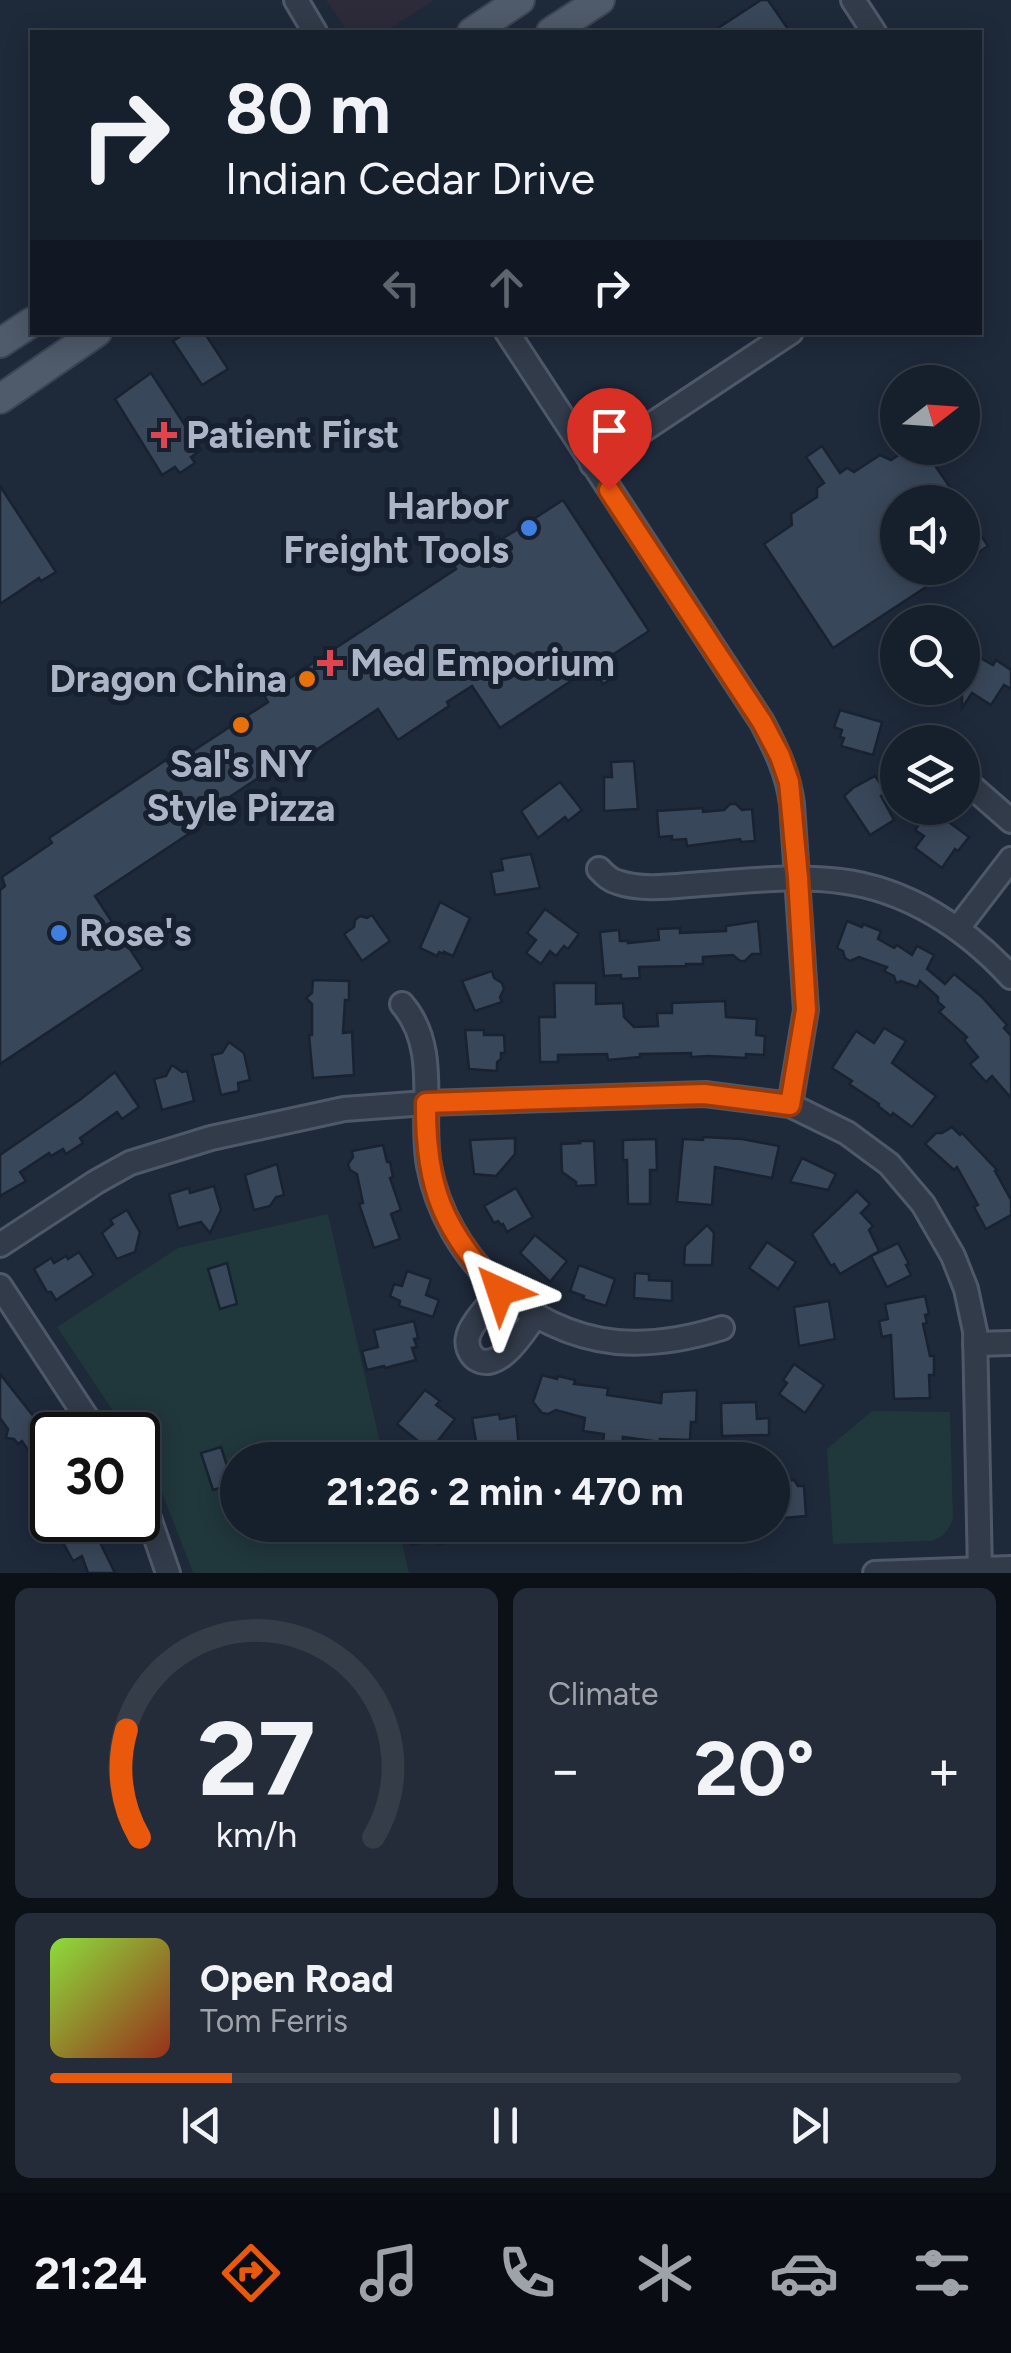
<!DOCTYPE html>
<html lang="en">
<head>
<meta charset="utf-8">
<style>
  body { margin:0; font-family:Figtree,sans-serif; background:#232c38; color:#f1f3f6; height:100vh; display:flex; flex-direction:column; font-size:38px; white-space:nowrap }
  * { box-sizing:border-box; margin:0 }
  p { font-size:32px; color:#9ea2a9 }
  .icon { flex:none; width:55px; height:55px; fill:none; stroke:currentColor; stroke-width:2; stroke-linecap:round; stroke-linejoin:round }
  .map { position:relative; height:1573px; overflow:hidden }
  .drawer { display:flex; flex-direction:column; gap:15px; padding:15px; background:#0c1118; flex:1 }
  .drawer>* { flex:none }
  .guide { position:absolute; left:30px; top:30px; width:952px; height:305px; border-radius:0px; box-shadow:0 5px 25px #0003,0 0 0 2px #353d48; background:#161f2c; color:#f1f3f6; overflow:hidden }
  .needle { width:65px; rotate:73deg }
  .controls { position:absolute; left:880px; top:365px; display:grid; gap:20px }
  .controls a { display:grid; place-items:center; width:100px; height:100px; border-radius:50%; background:#161f2c; box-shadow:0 5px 25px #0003,0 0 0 2px #353d48; font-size:50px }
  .speed { position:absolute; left:30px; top:1412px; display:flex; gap:20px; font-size:50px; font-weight:700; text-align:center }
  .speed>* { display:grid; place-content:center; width:130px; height:130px; border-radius:50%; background:#161f2c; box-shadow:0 5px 25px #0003,0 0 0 2px #353d48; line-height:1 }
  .speed .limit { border:5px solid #111; border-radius:15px; background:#fff; color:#111 }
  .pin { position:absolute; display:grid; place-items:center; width:85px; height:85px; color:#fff; margin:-102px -42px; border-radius:50% 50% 50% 0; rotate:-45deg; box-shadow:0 0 10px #0007 }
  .pin .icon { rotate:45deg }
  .me { position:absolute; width:110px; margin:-55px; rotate:318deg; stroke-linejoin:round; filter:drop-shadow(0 0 8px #0008) }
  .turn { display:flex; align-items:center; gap:35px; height:210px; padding:0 30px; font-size:45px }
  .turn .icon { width:130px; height:130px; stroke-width:2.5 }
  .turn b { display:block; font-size:70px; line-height:85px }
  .lanes { display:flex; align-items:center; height:95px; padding:0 30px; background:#0003; justify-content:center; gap:50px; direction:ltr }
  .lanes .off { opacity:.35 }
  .big { font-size:75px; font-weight:700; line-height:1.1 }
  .drawer .tile { flex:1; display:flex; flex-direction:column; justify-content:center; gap:15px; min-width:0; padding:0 35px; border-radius:15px; background:#232c38 }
  .drawer .dial { align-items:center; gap:0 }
  .dial svg { height:260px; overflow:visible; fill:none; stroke:#353d48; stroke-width:7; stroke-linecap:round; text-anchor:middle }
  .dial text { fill:#f1f3f6; stroke:none }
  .song { display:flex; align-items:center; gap:30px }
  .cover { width:120px; height:120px; border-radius:15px; background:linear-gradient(135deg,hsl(90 70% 55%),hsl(10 70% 35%)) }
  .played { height:10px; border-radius:5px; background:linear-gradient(90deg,#ea580c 20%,#353d48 20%) }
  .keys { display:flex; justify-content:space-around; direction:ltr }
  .heat { display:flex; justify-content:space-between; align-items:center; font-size:55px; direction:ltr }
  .drawer .tiles { flex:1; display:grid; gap:15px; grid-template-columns:1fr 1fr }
  .tile:last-child { grid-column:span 2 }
  .trip { position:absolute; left:220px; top:1442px; width:570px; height:100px; border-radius:50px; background:#161f2c; box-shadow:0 5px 25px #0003,0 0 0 2px #353d48; font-weight:700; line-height:100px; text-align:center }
  .tabs { display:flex; height:160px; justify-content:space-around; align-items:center; background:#090c12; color:#9ea2a9 }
  .tabs .icon { width:70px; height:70px }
  .tabs .on { color:#ea580c }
  .tabs b { font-size:45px; color:#f1f3f6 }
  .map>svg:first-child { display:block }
  .medical { fill:#2d2a3a }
  .green { fill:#20373b }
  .building { fill:#39475a; stroke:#192230; stroke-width:2.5 }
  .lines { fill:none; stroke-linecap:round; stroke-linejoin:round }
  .minor-casing { stroke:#4f5868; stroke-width:28 }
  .major-casing { stroke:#3b4453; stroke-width:32 }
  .minor { stroke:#323b4a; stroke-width:22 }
  .major { stroke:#4f5a6a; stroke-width:28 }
  .route-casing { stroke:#983908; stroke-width:25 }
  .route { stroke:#ea580c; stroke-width:18 }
  .health-dot { fill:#e0444e; stroke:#17202e; stroke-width:4 }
  .shop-dot { fill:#3f7fe0; stroke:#17202e; stroke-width:4 }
  .food-dot { fill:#e8710a; stroke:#17202e; stroke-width:4 }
  .labels { text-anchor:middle; stroke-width:10; stroke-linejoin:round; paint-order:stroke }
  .poi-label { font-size:38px; font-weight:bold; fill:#acb5c7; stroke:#17202e; text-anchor:start }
</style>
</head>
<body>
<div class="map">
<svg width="1011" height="1573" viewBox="0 0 1011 1573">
  <rect width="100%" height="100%" fill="#1e293a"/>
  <path class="medical" d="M326,0H434L385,32H348Z"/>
  <g class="green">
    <path d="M328,1214L384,1460H238V1525H398L409,1573H193L163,1495L138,1448V1435H129L57,1327L178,1248Z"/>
    <path d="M872,1411L950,1412L953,1519C949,1531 943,1537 931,1541L833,1544L827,1449Z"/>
  </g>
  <g class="building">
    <path d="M761,0H768L790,32H712Z"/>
    <path d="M187,332H204L228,369L202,385L173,341Z"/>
    <path d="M151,373L201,450L191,457L195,463L180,473L175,467L162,475L115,399Z"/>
    <path d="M822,446L840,473L847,468L854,472L880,455L891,460L909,448H923L960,502H898V568H955L833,648L764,544L792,525L791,514L817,497V488L824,483L806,457Z"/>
    <path d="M0,486L56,572L41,581L39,578L0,604Z"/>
    <path d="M563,500L649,631L606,659L617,676L603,684L592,667L500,728L472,686L447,702L449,706L398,740L378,709L307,756L302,749L198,818L202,825L95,896L143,969L0,1064V890L5,886L2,877L52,843L49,838L166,760L170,766L268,702L264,695L456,569L454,565L498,536L500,540L518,529Z"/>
    <path d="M962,507L988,546L962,563Z"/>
    <path d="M962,648L993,665L996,660L1011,670V689L1004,685L991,705L972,693L962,708Z"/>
    <path d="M840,710L882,722L873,755L841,746L844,738L840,737L842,730L834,727Z"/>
    <path d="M634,761L638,809L604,811V777H612L611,762Z"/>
    <path d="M875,776L887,793L881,796L894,820L870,835L844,796L853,788Z"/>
    <path d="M560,782L582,810L568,821L565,817L538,838L521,811Z"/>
    <path d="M730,804H736L742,810L752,809L755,841L741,842L740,839L687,846L686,839L672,840V836L659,837L657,811L703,808V812L724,810Z"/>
    <path d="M939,815L969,837L958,851L955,849L942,868L915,848L924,836L915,830L924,818L932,824Z"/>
    <path d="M531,854L540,888L495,895L491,872L503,870L501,859Z"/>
    <path d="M440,902L470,918L453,956L444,952V954L439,952L437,956L420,948Z"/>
    <path d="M545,909L579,934L568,949L564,946L556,956L550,951L541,964L526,953L536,940L527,933Z"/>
    <path d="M372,915L390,941L362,961L344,934L354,927L355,920L360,916L367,918Z"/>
    <path d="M758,921L761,954H752L745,961H740L733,955L703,957V964H686V966L639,967L640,978L621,979V975L604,976L600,932L619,930L620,941H628V943L659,940L658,929L680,928V933L726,931V926Z"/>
    <path d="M847,921L862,927L863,924L881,931L878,939L894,948L897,945L912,955L917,946L934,955L927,969L945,984L954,974L982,997L1007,1025L1004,1028L1011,1036V1098L992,1076L986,1082L970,1064L978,1057L964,1040L967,1037L939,1012L944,1007L938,1002V997L920,981L917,987L901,981L896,983L894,976L884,971L887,967L859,957L850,961L845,958L843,951L837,948Z"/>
    <path d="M492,971L494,978L502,983L504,989L500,997L502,1002L475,1011L462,981Z"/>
    <path d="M313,980L349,981V1000H345L343,1033L352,1032L354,1075L313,1078L309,1035H312V1004L306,998L312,993Z"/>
    <path d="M554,983H596V1004L623,1003L624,1017L634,1027L658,1026L657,1013H672V1003L725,1001L726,1017L757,1019L756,1035L765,1036L764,1055L746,1054V1058L709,1056L691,1057V1053L640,1054V1057L608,1060L607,1054L558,1055V1062H540L539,1017H555Z"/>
    <path d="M884,1028L906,1041L892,1063L936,1096L912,1127L893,1113L891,1116L878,1106L879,1104L849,1084L852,1081L832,1068L856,1031L874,1043Z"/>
    <path d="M465,1030H484V1035H504L505,1053H501V1059L497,1062V1071L469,1069Z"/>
    <path d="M229,1042L244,1053L250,1080L238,1083L239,1091L221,1095L212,1055L222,1053Z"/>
    <path d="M172,1065L182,1072L187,1071L194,1101L162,1110L154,1079L166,1076Z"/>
    <path d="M115,1072L139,1107L122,1119L117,1112L80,1138L83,1143L66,1154L63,1149L51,1156L49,1153L20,1172L26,1181L0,1196V1155L81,1099Z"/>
    <path d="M952,1127L960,1135L962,1133L997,1170L995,1171L1011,1200V1215L986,1229L974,1207L978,1205L957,1167L954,1170L925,1144L936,1133H942Z"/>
    <path d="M703,1137L742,1139L779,1146L772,1178L715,1167L712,1205L677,1202L683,1139L703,1140Z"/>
    <path d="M515,1138V1154L496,1176L474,1174L470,1140Z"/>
    <path d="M656,1139L657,1170H650V1204H628L627,1160H623V1140Z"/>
    <path d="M579,1141H594L596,1185L576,1186V1182L562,1172L561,1144L580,1143Z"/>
    <path d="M383,1145L387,1162H390L393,1177L390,1178L401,1210L391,1214L400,1239L374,1248L359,1204L363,1203L357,1174L350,1170L348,1164L353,1157L352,1151Z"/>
    <path d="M802,1158L836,1174L828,1190L790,1182Z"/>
    <path d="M277,1164L284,1195L276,1197L270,1206L254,1210L245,1175Z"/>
    <path d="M214,1186L221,1210L210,1233L201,1222L178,1228L169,1194L189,1188L190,1193Z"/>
    <path d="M516,1188L533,1217L507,1232L503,1224L501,1225L498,1221L494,1223L484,1206Z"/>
    <path d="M857,1191L870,1204L861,1213L873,1226L869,1230L879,1251L840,1274L834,1264L831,1266L812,1234Z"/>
    <path d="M127,1210L140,1232L135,1252L117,1259L102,1233L113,1224L110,1220Z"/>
    <path d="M707,1225L714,1233L712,1265H684L685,1246Z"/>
    <path d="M535,1235L567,1261L550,1282L520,1253Z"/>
    <path d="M767,1242L796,1262L778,1289L749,1268Z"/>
    <path d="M898,1243L909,1264L906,1265L911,1275L887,1287L871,1256Z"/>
    <path d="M79,1252L94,1275L56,1300L51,1292H47L34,1269L51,1258L54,1263L66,1256L68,1259Z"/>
    <path d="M227,1263L237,1304L220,1309L208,1269Z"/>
    <path d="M579,1265L615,1279L606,1306L583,1299L584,1296L570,1291Z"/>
    <path d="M407,1271L431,1279L426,1295L439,1300L433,1317L399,1306L400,1301L390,1296L394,1284L402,1286Z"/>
    <path d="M635,1273L649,1274V1280L672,1281V1301L634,1298Z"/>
    <path d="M925,1296L929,1314L925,1315L927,1323L923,1324L930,1356H934V1375H929L930,1398L894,1399L891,1335L882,1337L879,1321L888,1319L885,1304Z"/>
    <path d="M829,1301L835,1339L799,1346L794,1307Z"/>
    <path d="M414,1321L418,1338L414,1339L417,1347L412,1348L416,1360L385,1368L384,1366L367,1370L362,1351L378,1347L374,1330Z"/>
    <path d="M794,1364L824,1385L805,1413L779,1394L787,1383L783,1380Z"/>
    <path d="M0,1374L38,1422L33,1425L52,1453V1496L36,1473L41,1470L22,1441L18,1444L14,1439L6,1438L8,1429L0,1418Z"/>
    <path d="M542,1375L557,1379L558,1376L575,1380L574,1384L608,1388L607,1395L661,1403L662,1392L697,1390L696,1422H691L690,1440L660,1439V1442L623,1437L621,1454L602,1451L604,1434L583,1431L585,1418L556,1410L548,1414L542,1413L533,1402Z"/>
    <path d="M425,1390L440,1401L436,1405L455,1419L426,1456L414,1446L418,1441L397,1424Z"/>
    <path d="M756,1402L757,1419L769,1418V1435L722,1436L721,1403Z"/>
    <path d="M499,1414L500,1419L516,1416L519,1448L485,1454L484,1446L477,1447L472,1418Z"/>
    <path d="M221,1447L233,1484L213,1490L201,1453Z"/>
    <path d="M794,1480L798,1486H804L806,1516L772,1519V1487H780L788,1481Z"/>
    <path d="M54,1520H89L115,1573H88L82,1556L73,1561L58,1533L60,1532Z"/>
    <path d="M407,1525H496V1534L438,1544L437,1540L411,1545Z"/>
  </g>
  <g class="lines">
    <g class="minor-casing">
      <g id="minor">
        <path d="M296,0L315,32"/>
        <path d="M853,0L874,32"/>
        <path d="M507,332L762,722C776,749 788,773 792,804L806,1010L790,1105"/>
        <path d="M592,464L791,332"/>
        <path d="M962,778L1011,821"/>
        <path d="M599,869C604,874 609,880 617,882C642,891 675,886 701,884C747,881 794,875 840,881C907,889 966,928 1011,977"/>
        <path d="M958,928L1011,859"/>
        <path d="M402,1004C441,1049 419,1112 429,1166C446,1256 525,1333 617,1342C654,1345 687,1339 722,1328"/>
        <path d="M0,1245L96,1182L130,1163L211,1138L344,1109L426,1103L705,1094L790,1105L847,1133L889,1164L923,1204L953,1256L966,1289L975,1331L980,1573"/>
        <path d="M0,1286L98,1435"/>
        <path d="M500,1291C492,1302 470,1324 468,1337C466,1344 469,1354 476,1359C500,1374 525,1329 536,1315"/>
        <path d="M975,1344L1011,1343"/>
        <path d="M138,1496L149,1518L168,1573"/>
        <path d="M875,1573L1011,1568"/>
      </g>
    </g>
    <g class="major-casing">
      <g id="major">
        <path d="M472,32L520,0"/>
        <path d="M551,32L600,0"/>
        <path d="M0,343L32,322"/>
        <path d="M0,399L97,332"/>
      </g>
    </g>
    <use href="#minor" class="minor"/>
    <use href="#major" class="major"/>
  </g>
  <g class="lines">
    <g class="route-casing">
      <path id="route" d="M500,1291C443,1230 425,1187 426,1103L704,1094L790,1105L806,1010L798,878L789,782L780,756L762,722L609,490"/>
    </g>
    <use href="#route" class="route"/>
  </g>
  <g class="health-dot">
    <path d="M159 420h10v10h10v10h-10v10h-10v-10h-10v-10h10z"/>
    <path d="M325 648h10v10h10v10h-10v10h-10v-10h-10v-10h10z"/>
  </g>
  <g class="shop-dot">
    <circle cx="529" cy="528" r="10"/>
    <circle cx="59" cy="933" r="10"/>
  </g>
  <g class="food-dot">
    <circle cx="307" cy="679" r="10"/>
    <circle cx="241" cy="725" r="10"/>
  </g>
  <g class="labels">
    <g class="poi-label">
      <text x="186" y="448">Patient First</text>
      <text x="509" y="519" text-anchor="end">Harbor<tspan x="509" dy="44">Freight Tools</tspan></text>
      <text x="350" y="676">Med Emporium</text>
      <text x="287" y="692" text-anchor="end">Dragon China</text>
      <text x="241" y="777" text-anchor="middle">Sal's NY<tspan x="241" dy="44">Style Pizza</tspan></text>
      <text x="79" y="946">Rose's</text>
    </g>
  </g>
</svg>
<div class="controls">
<a><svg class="needle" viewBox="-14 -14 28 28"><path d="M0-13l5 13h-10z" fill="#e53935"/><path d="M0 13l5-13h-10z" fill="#9ea2a9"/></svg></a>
<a><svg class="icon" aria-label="sound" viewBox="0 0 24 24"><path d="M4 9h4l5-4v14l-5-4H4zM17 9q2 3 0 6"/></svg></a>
<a><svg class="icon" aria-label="search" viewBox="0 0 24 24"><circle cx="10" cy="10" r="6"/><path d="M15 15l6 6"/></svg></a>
<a><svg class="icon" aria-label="layers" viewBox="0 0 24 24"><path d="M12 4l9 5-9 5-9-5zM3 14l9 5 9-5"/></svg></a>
</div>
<div class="speed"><div class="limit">30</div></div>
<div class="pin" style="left:609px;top:490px;background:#d93025"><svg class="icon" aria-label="arrive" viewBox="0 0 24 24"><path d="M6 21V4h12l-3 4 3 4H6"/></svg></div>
<svg class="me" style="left:500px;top:1291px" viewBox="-20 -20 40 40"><path d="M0-17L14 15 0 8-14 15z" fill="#ea580c" stroke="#fff" stroke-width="4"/></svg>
<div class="trip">21:26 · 2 min · 470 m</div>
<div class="guide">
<div class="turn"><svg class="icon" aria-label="right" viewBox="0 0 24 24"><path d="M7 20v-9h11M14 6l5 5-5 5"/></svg><div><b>80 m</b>Indian Cedar Drive</div></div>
<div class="lanes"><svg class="icon off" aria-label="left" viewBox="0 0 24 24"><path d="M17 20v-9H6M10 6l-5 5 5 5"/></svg><svg class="icon off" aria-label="ahead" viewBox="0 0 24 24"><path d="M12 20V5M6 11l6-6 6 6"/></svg><svg class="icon" aria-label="right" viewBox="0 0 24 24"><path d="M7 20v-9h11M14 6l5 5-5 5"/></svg></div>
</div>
</div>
<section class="drawer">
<div class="tiles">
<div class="tile dial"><svg viewBox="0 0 100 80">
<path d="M14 69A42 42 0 1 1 86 69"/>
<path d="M14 69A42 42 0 0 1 10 36" stroke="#ea580c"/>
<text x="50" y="56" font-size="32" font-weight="700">27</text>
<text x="50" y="72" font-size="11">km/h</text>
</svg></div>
<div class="tile"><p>Climate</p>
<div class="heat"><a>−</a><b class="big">20°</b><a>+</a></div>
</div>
<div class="tile">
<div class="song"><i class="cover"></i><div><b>Open Road</b><p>Tom Ferris</p></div></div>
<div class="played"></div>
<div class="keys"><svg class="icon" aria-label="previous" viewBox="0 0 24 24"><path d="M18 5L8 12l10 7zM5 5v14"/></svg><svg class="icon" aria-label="pause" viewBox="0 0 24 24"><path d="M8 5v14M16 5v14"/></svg><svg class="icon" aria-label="next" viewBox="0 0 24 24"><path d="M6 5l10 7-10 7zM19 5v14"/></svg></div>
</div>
</div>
</section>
<nav class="tabs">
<b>21:24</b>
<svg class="icon on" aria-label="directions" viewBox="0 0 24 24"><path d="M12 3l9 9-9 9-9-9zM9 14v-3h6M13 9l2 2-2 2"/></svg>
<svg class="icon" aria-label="music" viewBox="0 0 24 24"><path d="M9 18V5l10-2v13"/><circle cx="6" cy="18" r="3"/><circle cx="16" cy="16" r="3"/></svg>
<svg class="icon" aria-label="phone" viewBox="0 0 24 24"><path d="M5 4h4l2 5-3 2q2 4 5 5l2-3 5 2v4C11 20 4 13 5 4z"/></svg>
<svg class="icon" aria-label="climate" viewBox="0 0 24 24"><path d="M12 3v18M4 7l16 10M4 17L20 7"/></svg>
<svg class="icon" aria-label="car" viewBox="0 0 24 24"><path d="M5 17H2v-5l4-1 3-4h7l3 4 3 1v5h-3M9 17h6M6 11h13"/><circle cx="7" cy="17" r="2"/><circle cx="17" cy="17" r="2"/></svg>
<svg class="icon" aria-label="filters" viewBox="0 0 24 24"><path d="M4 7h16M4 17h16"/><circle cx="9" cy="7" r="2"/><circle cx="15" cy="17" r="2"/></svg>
</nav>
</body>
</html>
